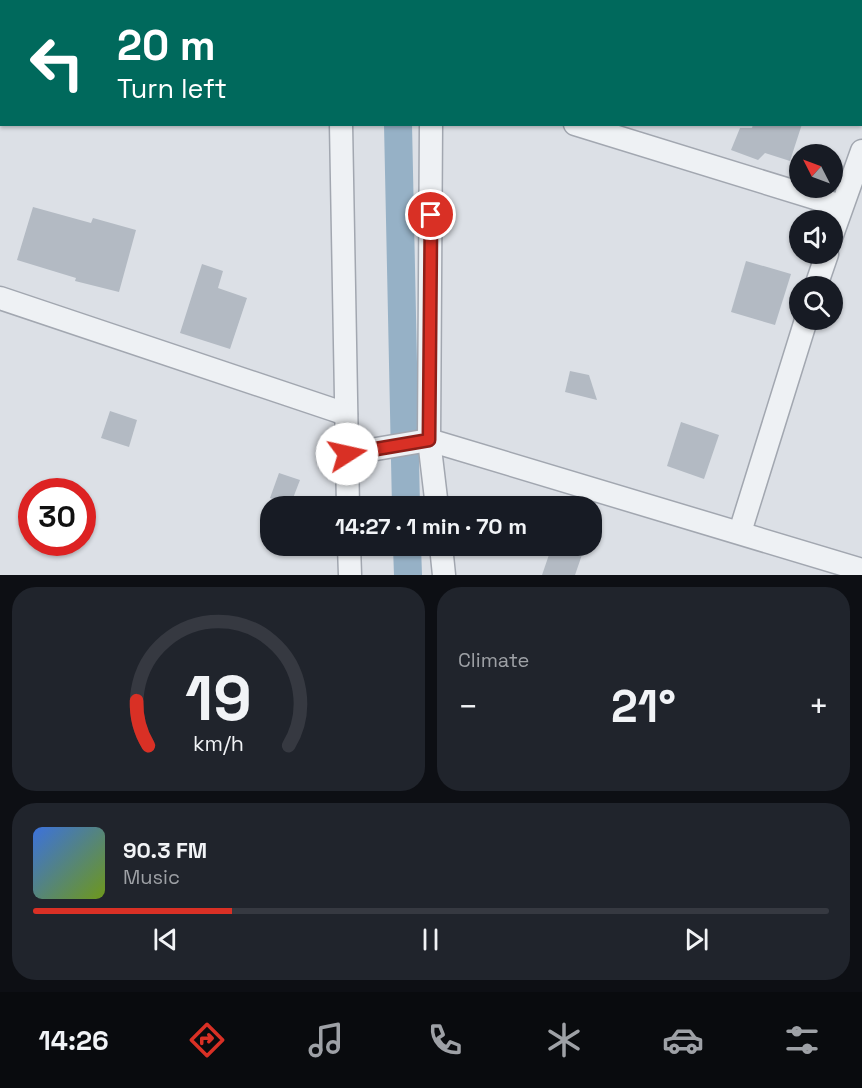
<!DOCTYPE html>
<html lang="en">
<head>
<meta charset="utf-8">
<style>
  body { margin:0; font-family:"Space Grotesk",sans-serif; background:#20242c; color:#f1f3f6; height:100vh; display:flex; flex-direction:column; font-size:22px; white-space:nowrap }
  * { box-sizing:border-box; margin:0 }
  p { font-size:20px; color:#9ea1a6 }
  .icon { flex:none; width:33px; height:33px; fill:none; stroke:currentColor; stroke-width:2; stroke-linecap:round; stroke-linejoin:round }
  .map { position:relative; height:575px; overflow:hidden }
  .drawer { display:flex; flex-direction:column; gap:12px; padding:12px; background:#0d0f14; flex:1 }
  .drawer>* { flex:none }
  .hud { position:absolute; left:0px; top:0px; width:862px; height:126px; box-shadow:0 2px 4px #0004; background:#00695c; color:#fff; overflow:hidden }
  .needle { width:39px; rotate:312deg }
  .tools { position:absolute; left:789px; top:144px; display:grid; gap:12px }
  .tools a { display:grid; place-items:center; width:54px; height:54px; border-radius:50%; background:#171b24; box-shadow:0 2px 4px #0004; font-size:30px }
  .speed { position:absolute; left:18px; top:478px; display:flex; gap:12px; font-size:30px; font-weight:700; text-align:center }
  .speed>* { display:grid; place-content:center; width:78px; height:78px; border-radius:50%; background:#171b24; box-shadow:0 2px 4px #0004; line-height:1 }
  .speed .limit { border:9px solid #d22; background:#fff; color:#111 }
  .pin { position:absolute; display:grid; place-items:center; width:51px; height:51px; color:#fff; margin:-26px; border:3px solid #fff; border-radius:50%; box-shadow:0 2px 6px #0007 }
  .me { position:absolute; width:66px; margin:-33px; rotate:80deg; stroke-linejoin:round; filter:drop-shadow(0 0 4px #0008) }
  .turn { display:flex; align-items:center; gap:21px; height:126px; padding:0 18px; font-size:27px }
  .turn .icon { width:78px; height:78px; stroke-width:2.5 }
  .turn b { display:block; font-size:42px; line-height:51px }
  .big { font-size:45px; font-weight:700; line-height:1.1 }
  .drawer .card { flex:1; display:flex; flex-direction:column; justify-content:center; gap:9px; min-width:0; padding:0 21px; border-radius:24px; background:#20242c }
  .drawer .dial { align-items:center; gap:0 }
  .dial svg { height:156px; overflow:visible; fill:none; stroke:#363941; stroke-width:7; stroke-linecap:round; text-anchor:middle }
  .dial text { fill:#f1f3f6; stroke:none }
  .song { display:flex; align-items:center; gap:18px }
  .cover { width:72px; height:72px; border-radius:9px; background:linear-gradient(135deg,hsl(220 70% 55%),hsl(80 70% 35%)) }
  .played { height:6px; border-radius:3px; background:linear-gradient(90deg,#d93025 25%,#363941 25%) }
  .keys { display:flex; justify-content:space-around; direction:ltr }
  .heat { display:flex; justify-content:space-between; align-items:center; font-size:33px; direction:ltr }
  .drawer .tiles { flex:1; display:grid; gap:12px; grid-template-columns:1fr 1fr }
  .card:last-child { grid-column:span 2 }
  .trip { position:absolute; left:260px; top:496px; width:342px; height:60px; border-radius:24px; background:#171b24; box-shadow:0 2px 4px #0004; font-weight:700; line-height:60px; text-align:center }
  .tabs { display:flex; height:96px; justify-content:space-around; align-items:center; background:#090b0e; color:#9ea1a6 }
  .tabs .icon { width:42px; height:42px }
  .tabs .on { color:#d93025 }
  .tabs b { font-size:27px; color:#f1f3f6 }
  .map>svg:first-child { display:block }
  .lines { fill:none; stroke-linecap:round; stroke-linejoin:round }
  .canal { stroke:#96b1c6; stroke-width:28 }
  .building { fill:#b3bac3 }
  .minor-casing { stroke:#a2a7b0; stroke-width:25 }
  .minor { stroke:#eef1f4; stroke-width:22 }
  .route-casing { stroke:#8d1f18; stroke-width:15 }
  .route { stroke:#d93025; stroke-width:10 }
</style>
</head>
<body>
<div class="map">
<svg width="862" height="575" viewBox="0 0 862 575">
  <rect width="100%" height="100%" fill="#dce0e6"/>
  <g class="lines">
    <g class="canal">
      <path d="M395,0V2"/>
      <path d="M398,124L406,507"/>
      <path d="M407,546L408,575"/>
    </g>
  </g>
  <g class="building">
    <path d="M753,124H802L790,161L765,153L758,160L731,150L740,128H752Z"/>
    <path d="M33,207L91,223L93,218L136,230L119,292L75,281L76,278L17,260Z"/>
    <path d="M746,261L791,274L775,325L731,312Z"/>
    <path d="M202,264L223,271L218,288L247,298L230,349L180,333Z"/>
    <path d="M570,371L589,375L597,400L565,392Z"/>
    <path d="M110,411L137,420L129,447L101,438Z"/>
    <path d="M681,422L719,435L704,479L667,466Z"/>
    <path d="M279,473L300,480L290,506L270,498Z"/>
    <path d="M552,546H585L575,575H542Z"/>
  </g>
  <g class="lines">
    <g class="minor-casing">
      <g id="minor">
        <path d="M209,0L214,2"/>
        <path d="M339,0V2"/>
        <path d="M429,0V2"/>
        <path d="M341,124L348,507"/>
        <path d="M431,124L429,440L437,507"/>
        <path d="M575,124L841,206"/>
        <path d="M832,235L862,151"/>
        <path d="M816,286L827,254"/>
        <path d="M0,298L346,414"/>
        <path d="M347,454L429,440L862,570"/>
        <path d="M740,532L806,320"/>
        <path d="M349,546L350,575"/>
        <path d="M441,546L444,575"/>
      </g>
    </g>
    <use href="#minor" class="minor"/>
  </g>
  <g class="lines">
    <g class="route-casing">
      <path id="route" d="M347,454L429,440L431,215"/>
    </g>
    <use href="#route" class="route"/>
  </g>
</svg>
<div class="tools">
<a><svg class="needle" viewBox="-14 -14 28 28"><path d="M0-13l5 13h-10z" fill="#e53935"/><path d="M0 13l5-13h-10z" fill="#9ea1a6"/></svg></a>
<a><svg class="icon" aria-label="sound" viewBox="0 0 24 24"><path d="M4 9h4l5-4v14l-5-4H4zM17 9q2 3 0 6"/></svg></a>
<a><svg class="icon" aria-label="search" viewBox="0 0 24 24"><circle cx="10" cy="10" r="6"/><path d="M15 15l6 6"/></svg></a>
</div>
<div class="speed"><div class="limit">30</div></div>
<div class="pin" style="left:431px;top:215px;background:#d93025"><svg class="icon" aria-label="arrive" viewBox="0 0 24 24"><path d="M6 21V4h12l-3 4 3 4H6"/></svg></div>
<svg class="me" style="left:347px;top:454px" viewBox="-20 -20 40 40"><circle r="19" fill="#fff"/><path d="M0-13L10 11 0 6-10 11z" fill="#d93025"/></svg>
<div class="trip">14:27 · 1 min · 70 m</div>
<div class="hud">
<div class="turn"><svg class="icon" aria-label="left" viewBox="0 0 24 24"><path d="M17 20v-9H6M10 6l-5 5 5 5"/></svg><div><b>20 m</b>Turn left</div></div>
</div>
</div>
<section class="drawer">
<div class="tiles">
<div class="card dial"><svg viewBox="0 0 100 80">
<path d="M14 69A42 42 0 1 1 86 69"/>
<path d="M14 69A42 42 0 0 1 8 46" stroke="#d93025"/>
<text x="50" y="56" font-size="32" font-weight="700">19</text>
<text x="50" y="72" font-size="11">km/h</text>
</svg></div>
<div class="card"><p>Climate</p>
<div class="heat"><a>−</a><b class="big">21°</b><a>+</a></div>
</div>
<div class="card">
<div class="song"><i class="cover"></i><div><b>90.3 FM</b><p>Music</p></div></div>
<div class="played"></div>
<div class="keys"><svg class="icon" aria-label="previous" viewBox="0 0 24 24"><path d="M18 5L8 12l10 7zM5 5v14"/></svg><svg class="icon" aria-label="pause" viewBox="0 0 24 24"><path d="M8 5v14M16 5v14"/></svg><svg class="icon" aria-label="next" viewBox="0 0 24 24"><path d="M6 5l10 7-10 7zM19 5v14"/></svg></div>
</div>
</div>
</section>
<nav class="tabs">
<b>14:26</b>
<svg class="icon on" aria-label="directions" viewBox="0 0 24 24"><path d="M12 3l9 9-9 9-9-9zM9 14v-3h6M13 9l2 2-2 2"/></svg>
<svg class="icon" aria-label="music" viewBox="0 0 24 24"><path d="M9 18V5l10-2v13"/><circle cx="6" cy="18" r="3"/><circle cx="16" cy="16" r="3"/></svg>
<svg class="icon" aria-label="phone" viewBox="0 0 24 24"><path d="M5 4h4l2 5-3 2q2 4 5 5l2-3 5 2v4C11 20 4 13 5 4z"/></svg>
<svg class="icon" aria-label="climate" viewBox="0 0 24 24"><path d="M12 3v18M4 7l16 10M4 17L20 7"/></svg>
<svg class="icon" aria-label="car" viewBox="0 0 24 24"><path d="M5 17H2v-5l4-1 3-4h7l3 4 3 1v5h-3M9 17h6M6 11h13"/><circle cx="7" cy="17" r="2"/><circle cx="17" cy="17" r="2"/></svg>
<svg class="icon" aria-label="filters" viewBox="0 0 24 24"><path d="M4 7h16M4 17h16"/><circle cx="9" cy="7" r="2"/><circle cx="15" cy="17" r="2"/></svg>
</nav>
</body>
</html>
